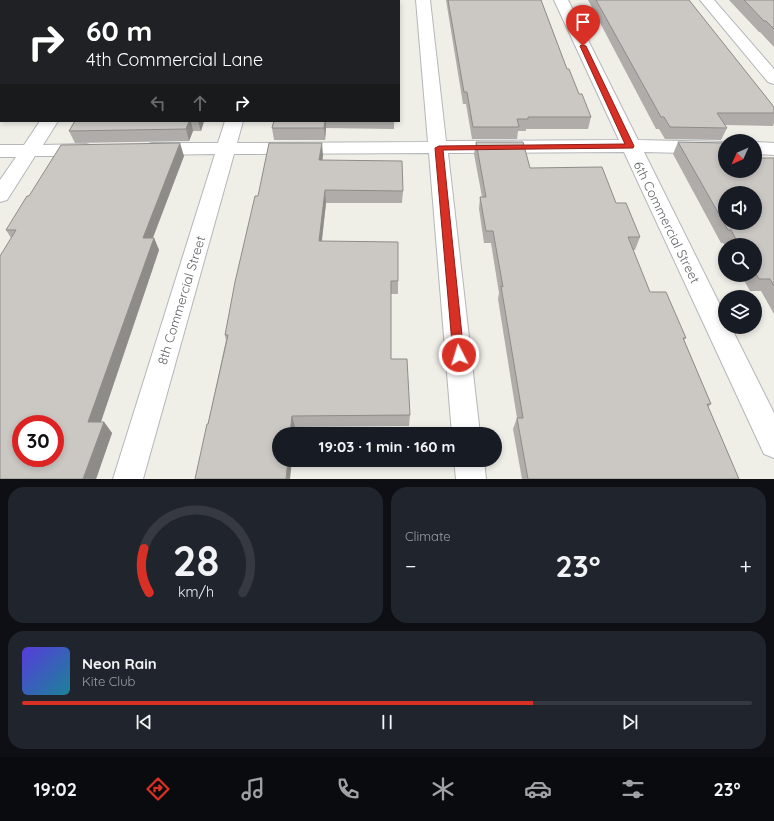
<!DOCTYPE html>
<html lang="en">
<head>
<meta charset="utf-8">
<style>
  body { margin:0; font-family:Quicksand,sans-serif; background:#20242c; color:#f1f3f6; height:100vh; display:flex; flex-direction:column; font-size:15px; white-space:nowrap }
  * { box-sizing:border-box; margin:0 }
  p { font-size:13px; color:#9ea1a6 }
  .icon { flex:none; width:22px; height:22px; fill:none; stroke:currentColor; stroke-width:2; stroke-linecap:round; stroke-linejoin:round }
  .map { position:relative; height:479px; overflow:hidden }
  .sheet { display:flex; flex-direction:column; gap:8px; padding:8px; background:#0d0f14; flex:1 }
  .sheet>* { flex:none }
  .guide { position:absolute; left:0px; top:0px; width:400px; height:122px; box-shadow:0 2px 6px #0003; background:#202124; color:#fff; overflow:hidden }
  .needle { width:26px; rotate:225deg }
  .fabs { position:absolute; left:718px; top:134px; display:grid; gap:8px }
  .fabs a { display:grid; place-items:center; width:44px; height:44px; border-radius:50%; background:#171b24; box-shadow:0 2px 6px #0003; font-size:20px }
  .speed { position:absolute; left:12px; top:415px; display:flex; gap:8px; font-size:20px; font-weight:700; text-align:center }
  .speed>* { display:grid; place-content:center; width:52px; height:52px; border-radius:50%; background:#171b24; box-shadow:0 2px 6px #0003; line-height:1 }
  .speed .limit { border:6px solid #d22; background:#fff; color:#111 }
  .pin { position:absolute; display:grid; place-items:center; width:34px; height:34px; color:#fff; margin:-41px -17px; border-radius:50% 50% 50% 0; rotate:-45deg; box-shadow:0 0 4px #0007 }
  .pin .icon { rotate:45deg }
  .me { position:absolute; width:44px; margin:-22px; rotate:355deg; stroke-linejoin:round; filter:drop-shadow(0 0 3px #0008) }
  .turn { display:flex; align-items:center; gap:14px; height:84px; padding:0 20px; font-size:18px }
  .turn .icon { width:52px; height:52px; stroke-width:2.5 }
  .turn b { display:block; font-size:28px; line-height:34px }
  .lanes { display:flex; align-items:center; height:38px; padding:0 20px; background:#0003; justify-content:center; gap:20px; direction:ltr }
  .lanes .off { opacity:.35 }
  .big { font-size:30px; font-weight:700; line-height:1.1 }
  .sheet .card { flex:1; display:flex; flex-direction:column; justify-content:center; gap:6px; min-width:0; padding:0 14px; border-radius:16px; background:#20242c }
  .sheet .dial { align-items:center; gap:0 }
  .dial svg { height:104px; overflow:visible; fill:none; stroke:#363941; stroke-width:7; stroke-linecap:round; text-anchor:middle }
  .dial text { fill:#f1f3f6; stroke:none }
  .song { display:flex; align-items:center; gap:12px }
  .cover { width:48px; height:48px; border-radius:6px; background:linear-gradient(135deg,hsl(250 70% 55%),hsl(190 70% 35%)) }
  .played { height:4px; border-radius:2px; background:linear-gradient(90deg,#d93025 70%,#363941 70%) }
  .keys { display:flex; justify-content:space-around; direction:ltr }
  .heat { display:flex; justify-content:space-between; align-items:center; font-size:22px; direction:ltr }
  .sheet .tiles { flex:1; display:grid; gap:8px; grid-template-columns:1fr 1fr }
  .card:last-child { grid-column:span 2 }
  .trip { position:absolute; left:272px; top:427px; width:230px; height:40px; border-radius:20px; background:#171b24; box-shadow:0 2px 6px #0003; font-weight:700; line-height:40px; text-align:center }
  .dock { display:flex; height:64px; justify-content:space-around; align-items:center; background:#090b0e; color:#9ea1a6 }
  .dock .icon { width:28px; height:28px }
  .dock .on { color:#d93025 }
  .dock b { font-size:18px; color:#f1f3f6 }
  .map>svg:first-child { display:block }
  .lines { fill:none; stroke-linecap:round; stroke-linejoin:round }
  .minor-casing { stroke:#b4b6ba; stroke-width:2 }
  .minor { fill:#fff; fill-rule:evenodd }
  .wall { fill:#afaca9 }
  .shaded-wall { fill:#8e8c89 }
  .building { fill:#cbc8c4; stroke:#8e8c89; fill-rule:evenodd }
  .route { fill:#d93025; stroke:#8d1f18 }
  .labels { text-anchor:middle; stroke-width:3; stroke-linejoin:round; paint-order:stroke }
  .street-label { font-size:13px; fill:#5f6166; stroke:#fff }
</style>
</head>
<body>
<div class="map">
<svg width="774" height="479" viewBox="0 0 774 479">
  <rect width="100%" height="100%" fill="#efeee7"/>
  <g class="lines">
    <g class="minor-casing">
      <g id="minor">
        <rect x="123" y="0" width="14" height="1"/>
        <rect x="263" y="0" width="14" height="1"/>
        <path d="M416,0H430L446,141L619,140L554,0H568L638,140L725,142V154L644,152L725,315V327H731L774,413V458L764,454L624,152L448,153L480,434H452L429,153L234,154L143,479H113L215,154L152,155L145,153L143,149L145,145L152,143H218L225,121H243L237,143L428,142Z"/>
        <path d="M700,0H714L774,69V84L768,82Z"/>
        <rect x="0" y="4" width="1" height="8"/>
        <rect x="0" y="67" width="1" height="10"/>
        <path d="M40,121H58L43,145L86,144L93,146L95,150L93,154L86,156H35L7,200L0,202V180L16,157H0V145H24Z"/>
        <path d="M755,142L774,143V155L755,154Z"/>
        <path d="M454,460H484L486,479H456Z"/>
      </g>
    </g>
    <use href="#minor" class="minor"/>
  </g>
  <g class="wall">
    <path d="M446,0H541L567,69L579,94L591,117L588,129H526V131H518L517,139H472L466,104H463Z"/>
    <path d="M588,0H689L774,107V123L773,126L725,125L727,128L721,140L665,139L659,129H656Z"/>
    <path d="M729,0H774V47L760,32H759Z"/>
    <path d="M75,121H204L201,131H193L189,141L75,143L69,131Z"/>
    <path d="M273,121H394V129L326,128L325,140H274L272,128L273,123Z"/>
    <path d="M476,142L530,168L616,203L640,237L635,250H633L650,292L686,338L684,340L711,404L708,407L739,479H522L513,429L517,418L498,299L499,293L491,243H484L479,209L480,197H482L474,154Z"/>
    <path d="M678,142L725,171L774,158V314L761,291H750L741,275H755V245H725L723,243H721L673,154Z"/>
    <path d="M323,155L322,160L403,191L402,203H326L322,241L398,281V294H391V359L410,415L409,426L295,427L208,424L226,340L225,335L258,196Z"/>
    <path d="M184,156L153,238H154L159,250L101,422H104L112,433L96,479H0L11,238L6,230Z"/>
  </g>
  <g class="shaded-wall">
    <path d="M242,0H248L247,1H242Z"/>
    <path d="M189,121H191L193,131L189,141L186,129Z"/>
    <path d="M198,121H204L201,131Z"/>
    <path d="M325,121H326V128L325,140L324,128Z"/>
    <path d="M180,143L184,156L148,250L143,238Z"/>
    <path d="M322,143L323,155L321,173L319,160Z"/>
    <path d="M325,190L326,203L320,254L319,241Z"/>
    <path d="M154,238L159,250L97,433L88,422Z"/>
    <path d="M292,416L295,427L294,434H290Z"/>
    <path d="M104,422L112,433L96,479H83Z"/>
    <path d="M288,460H292L290,479H286Z"/>
  </g>
  <g class="building">
    <path d="M152,0H242V1H151Z"/>
    <path d="M299,0H389V1H298Z"/>
    <path d="M448,0H541L567,69H569L579,94H582L591,117H528V119H517L519,127H473L467,92H464Z"/>
    <path d="M596,0H689L774,107V113H717L727,128L670,127L664,117H661Z"/>
    <path d="M744,0H774V29L766,21H764Z"/>
    <path d="M75,121H189L186,129L69,131Z"/>
    <path d="M274,121H325L324,128H272Z"/>
    <path d="M733,137L736,141H732Z"/>
    <path d="M476,142H523L530,168L602,167L616,203H626L640,237H628L650,292H666L686,338H683L711,404H707L739,479H528L517,418H523L501,286L503,287L493,231H486L480,197H486Z"/>
    <path d="M678,142L725,143V171H755V158H774V286L770,279H759L755,272V245H739L731,230H728ZM725,193H755V223H725Z"/>
    <path d="M180,143L143,238H154L88,422H104L83,479H0V256L16,230H6L27,196H29L61,145ZM21,424H55V458H21Z"/>
    <path d="M269,143H322L319,160L402,161L403,191L325,190L319,241L398,242V281H391V359H407L410,415L292,416L290,434H279V460H288L286,479H195L207,424H208L228,335H225L235,282L255,196H258Z"/>
  </g>
  <path class="route" d="M581,45L586,46L634,146L633,148L443,150L464,355L462,358L459,359L455,358L453,355L435,148L439,146L625,144L580,46Z"/>
  <g class="labels">
    <g class="street-label">
      <text transform="translate(667 222) rotate(64)" y="5">6th Commercial Street</text>
      <text transform="translate(181 300) rotate(-73)" y="5">8th Commercial Street</text>
    </g>
  </g>
</svg>
<div class="fabs">
<a><svg class="needle" viewBox="-14 -14 28 28"><path d="M0-13l5 13h-10z" fill="#e53935"/><path d="M0 13l5-13h-10z" fill="#9ea1a6"/></svg></a>
<a><svg class="icon" aria-label="sound" viewBox="0 0 24 24"><path d="M4 9h4l5-4v14l-5-4H4zM17 9q2 3 0 6"/></svg></a>
<a><svg class="icon" aria-label="search" viewBox="0 0 24 24"><circle cx="10" cy="10" r="6"/><path d="M15 15l6 6"/></svg></a>
<a><svg class="icon" aria-label="layers" viewBox="0 0 24 24"><path d="M12 4l9 5-9 5-9-5zM3 14l9 5 9-5"/></svg></a>
</div>
<div class="speed"><div class="limit">30</div></div>
<div class="pin" style="left:583px;top:46px;background:#d93025"><svg class="icon" aria-label="arrive" viewBox="0 0 24 24"><path d="M6 21V4h12l-3 4 3 4H6"/></svg></div>
<svg class="me" style="left:459px;top:355px" viewBox="-20 -20 40 40"><circle r="17" fill="#d93025" stroke="#fff" stroke-width="3"/><path d="M0-11L8 9 0 5-8 9z" fill="#fff"/></svg>
<div class="trip">19:03 · 1 min · 160 m</div>
<div class="guide">
<div class="turn"><svg class="icon" aria-label="right" viewBox="0 0 24 24"><path d="M7 20v-9h11M14 6l5 5-5 5"/></svg><div><b>60 m</b>4th Commercial Lane</div></div>
<div class="lanes"><svg class="icon off" aria-label="left" viewBox="0 0 24 24"><path d="M17 20v-9H6M10 6l-5 5 5 5"/></svg><svg class="icon off" aria-label="ahead" viewBox="0 0 24 24"><path d="M12 20V5M6 11l6-6 6 6"/></svg><svg class="icon" aria-label="right" viewBox="0 0 24 24"><path d="M7 20v-9h11M14 6l5 5-5 5"/></svg></div>
</div>
</div>
<section class="sheet">
<div class="tiles">
<div class="card dial"><svg viewBox="0 0 100 80">
<path d="M14 69A42 42 0 1 1 86 69"/>
<path d="M14 69A42 42 0 0 1 10 35" stroke="#d93025"/>
<text x="50" y="56" font-size="32" font-weight="700">28</text>
<text x="50" y="72" font-size="11">km/h</text>
</svg></div>
<div class="card"><p>Climate</p>
<div class="heat"><a>−</a><b class="big">23°</b><a>+</a></div>
</div>
<div class="card">
<div class="song"><i class="cover"></i><div><b>Neon Rain</b><p>Kite Club</p></div></div>
<div class="played"></div>
<div class="keys"><svg class="icon" aria-label="previous" viewBox="0 0 24 24"><path d="M18 5L8 12l10 7zM5 5v14"/></svg><svg class="icon" aria-label="pause" viewBox="0 0 24 24"><path d="M8 5v14M16 5v14"/></svg><svg class="icon" aria-label="next" viewBox="0 0 24 24"><path d="M6 5l10 7-10 7zM19 5v14"/></svg></div>
</div>
</div>
</section>
<nav class="dock">
<b>19:02</b>
<svg class="icon on" aria-label="directions" viewBox="0 0 24 24"><path d="M12 3l9 9-9 9-9-9zM9 14v-3h6M13 9l2 2-2 2"/></svg>
<svg class="icon" aria-label="music" viewBox="0 0 24 24"><path d="M9 18V5l10-2v13"/><circle cx="6" cy="18" r="3"/><circle cx="16" cy="16" r="3"/></svg>
<svg class="icon" aria-label="phone" viewBox="0 0 24 24"><path d="M5 4h4l2 5-3 2q2 4 5 5l2-3 5 2v4C11 20 4 13 5 4z"/></svg>
<svg class="icon" aria-label="climate" viewBox="0 0 24 24"><path d="M12 3v18M4 7l16 10M4 17L20 7"/></svg>
<svg class="icon" aria-label="car" viewBox="0 0 24 24"><path d="M5 17H2v-5l4-1 3-4h7l3 4 3 1v5h-3M9 17h6M6 11h13"/><circle cx="7" cy="17" r="2"/><circle cx="17" cy="17" r="2"/></svg>
<svg class="icon" aria-label="filters" viewBox="0 0 24 24"><path d="M4 7h16M4 17h16"/><circle cx="9" cy="7" r="2"/><circle cx="15" cy="17" r="2"/></svg>
<b>23°</b>
</nav>
</body>
</html>
